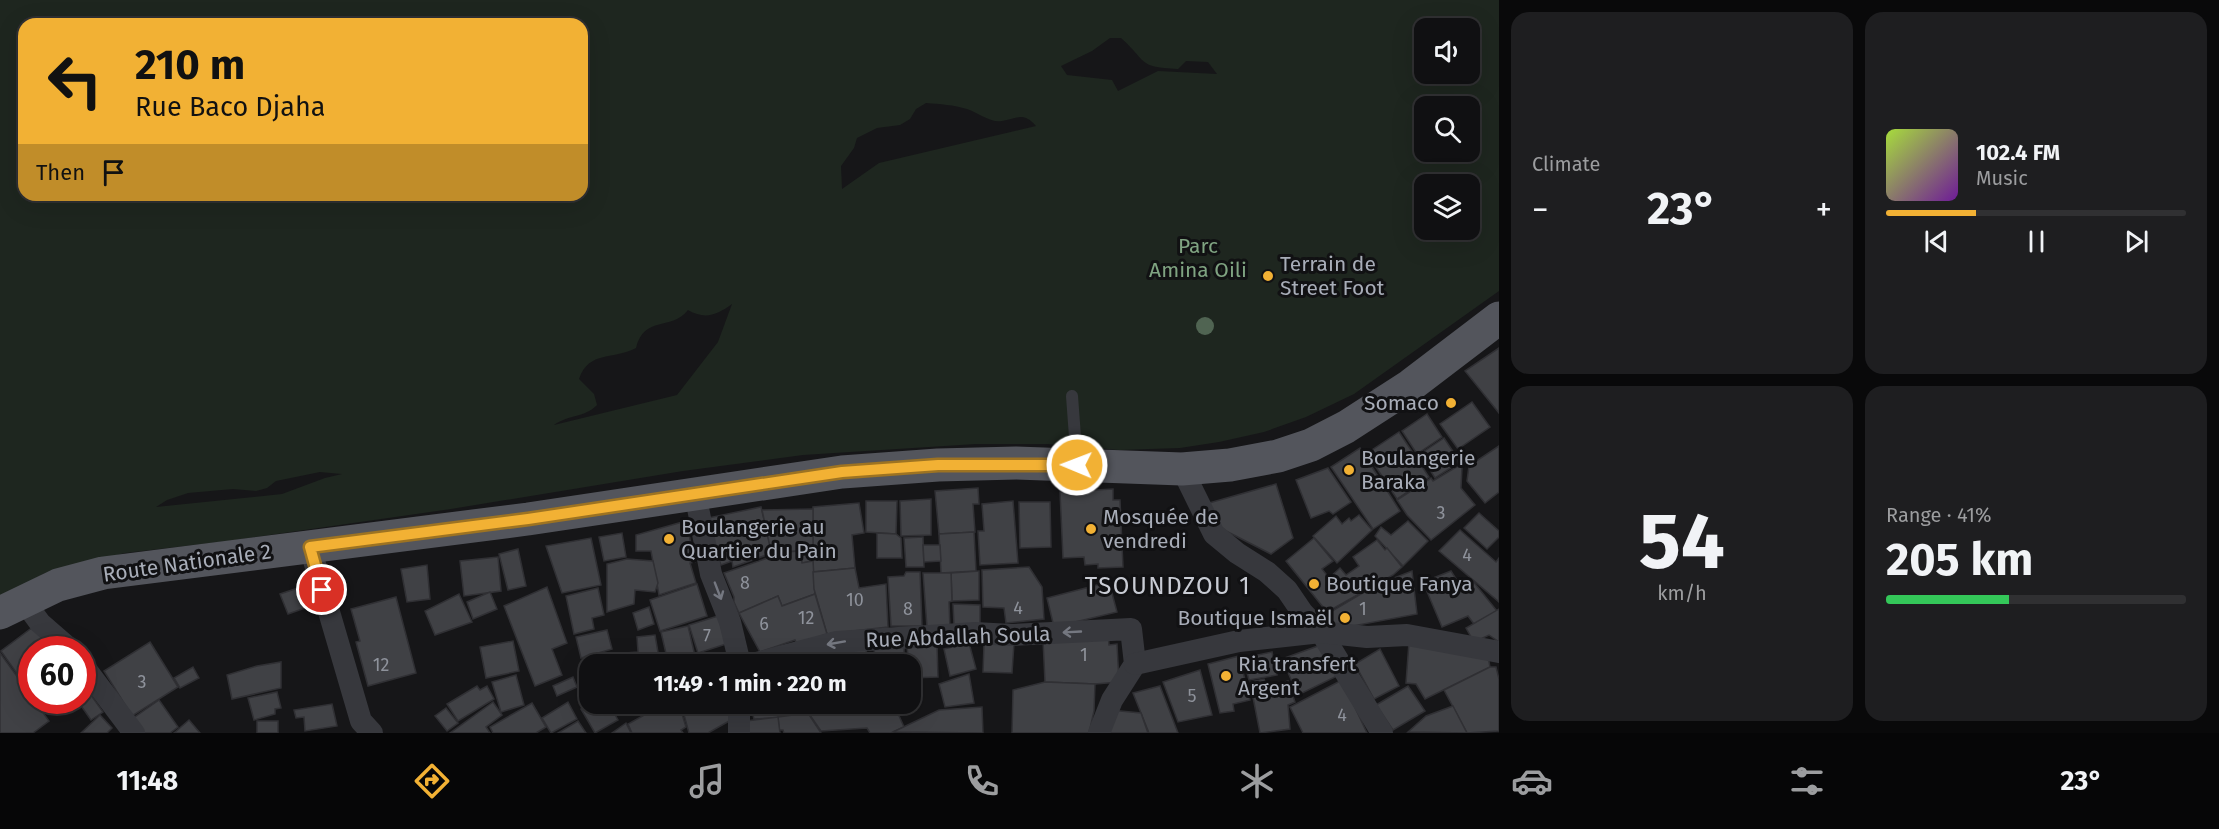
<!DOCTYPE html>
<html lang="en">
<head>
<meta charset="utf-8">
<style>
  body { margin:0; font-family:"Fira Sans",sans-serif; background:#1e1e20; color:#f1f3f6; height:100vh; display:flex; flex-direction:column; font-size:22px; white-space:nowrap }
  * { box-sizing:border-box; margin:0 }
  p { font-size:20px; color:#9c9d9f }
  .icon { flex:none; width:33px; height:33px; fill:none; stroke:currentColor; stroke-width:2; stroke-linecap:round; stroke-linejoin:round }
  .map { position:relative; flex:1; overflow:hidden }
  .sheet { display:flex; flex-direction:column; gap:12px; padding:12px; background:#09090a; width:720px }
  .sheet>* { flex:none }
  .top-card { position:absolute; left:18px; top:18px; width:570px; height:183px; border-radius:18px; box-shadow:0 6px 24px #0002,0 0 0 2px #303032; background:#f2b134; color:#111; overflow:hidden }
  .tools { position:absolute; left:1414px; top:18px; display:grid; gap:12px }
  .tools a { display:grid; place-items:center; width:66px; height:66px; border-radius:12px; background:#101012; box-shadow:0 6px 24px #0002,0 0 0 2px #303032; font-size:30px }
  .speed { position:absolute; left:18px; top:636px; display:flex; gap:12px; font-size:30px; font-weight:700; text-align:center }
  .speed>* { display:grid; place-content:center; width:78px; height:78px; border-radius:50%; background:#101012; box-shadow:0 6px 24px #0002,0 0 0 2px #303032; line-height:1 }
  .speed .limit { border:9px solid #d22; background:#fff; color:#111 }
  .pin { position:absolute; display:grid; place-items:center; width:51px; height:51px; color:#fff; margin:-26px; border:3px solid #fff; border-radius:50%; box-shadow:0 2px 6px #0007 }
  .me { position:absolute; width:66px; margin:-33px; rotate:271deg; stroke-linejoin:round; filter:drop-shadow(0 0 4px #0008) }
  .turn { display:flex; align-items:center; gap:21px; height:126px; padding:0 18px; font-size:27px }
  .turn .icon { width:78px; height:78px; stroke-width:2.5 }
  .turn b { display:block; font-size:42px; line-height:51px }
  .then { display:flex; align-items:center; height:57px; padding:0 18px; background:#0003; gap:12px; font-size:22px }
  .big { font-size:45px; font-weight:700; line-height:1.1 }
  .sheet .card { flex:1; display:flex; flex-direction:column; justify-content:center; gap:9px; min-width:0; padding:0 21px; border-radius:18px; background:#1e1e20 }
  .sheet .dial { align-items:center; gap:0 }
  .dial b { font-size:78px; line-height:1 }
  .song { display:flex; align-items:center; gap:18px }
  .cover { width:72px; height:72px; border-radius:9px; background:linear-gradient(135deg,hsl(80 70% 55%),hsl(280 70% 35%)) }
  .played { height:6px; border-radius:3px; background:linear-gradient(90deg,#f2b134 30%,#303032 30%) }
  .keys { display:flex; justify-content:space-around; direction:ltr }
  .heat { display:flex; justify-content:space-between; align-items:center; font-size:33px; direction:ltr }
  .charge { height:9px; border-radius:4px; background:linear-gradient(90deg,#34c759 41%,#303032 0) }
  .sheet .tiles { flex:1; display:grid; gap:12px; grid-template-columns:repeat(2,1fr) }
  .trip { position:absolute; left:579px; top:654px; width:342px; height:60px; border-radius:18px; background:#101012; box-shadow:0 6px 24px #0002,0 0 0 2px #303032; font-weight:700; line-height:60px; text-align:center }
  .dock { display:flex; height:96px; justify-content:space-around; align-items:center; background:#060607; color:#9c9d9f }
  .dock .icon { width:42px; height:42px }
  .dock .current { color:#f2b134 }
  .dock b { font-size:27px; color:#f1f3f6 }
  main { display:flex; flex:1; min-height:0 }
  .map>svg:first-child { display:block }
  .green { fill:#1e261f; fill-rule:evenodd }
  .building { fill:#404145; stroke:#303034; stroke-width:1.5 }
  .lines { fill:none; stroke-linecap:round; stroke-linejoin:round }
  .lane { stroke:#37383d; stroke-width:12 }
  .street { stroke:#37383d; stroke-width:22 }
  .primary { stroke:#53555c; stroke-width:33 }
  .tree { fill:#506452 }
  .oneway { stroke:#757881 }
  .route-casing { stroke:#9d7322; stroke-width:15 }
  .route { stroke:#f2b134; stroke-width:10 }
  .poi-dot { fill:#f2b134; stroke:#111113; stroke-width:2 }
  .labels { text-anchor:middle; stroke-width:6; stroke-linejoin:round; paint-order:stroke }
  .number-label { font-size:18px; fill:#8e929b }
  .park-label { font-size:21px; fill:#7fa381; stroke:#111113 }
  .poi-label { font-size:21px; fill:#a8adb8; stroke:#111113; text-anchor:start }
  .street-label { font-size:21px; fill:#a8adb8; stroke:#111113 }
  .quarter-label { font-size:24px; letter-spacing:1.5px; fill:#c9ccd4; stroke:#111113 }
</style>
</head>
<body>
<main>
<div class="map">
<svg width="1499" height="733" viewBox="0 0 1499 733">
  <rect width="100%" height="100%" fill="#161618"/>
  <path class="green" d="M0,0H1499V291L1354,394L1306,417L1264,432L1219,442L1180,448L1119,450L1047,444H976L803,455L683,471L451,509L228,541L125,553L45,573L0,600ZM24,24H582V195H24ZM1425,28H1470V74H1425ZM1110,38H1121C1148,62 1137,67 1178,69L1186,61L1208,62L1217,74L1158,71L1118,91L1112,80L1067,75L1061,66L1092,51ZM926,103C940,104 954,105 967,109C979,113 990,123 1002,121C1017,119 1023,111 1036,126L879,163L842,189L841,166L854,148L857,138L877,128L900,125L910,119L916,109ZM1425,106H1470V152H1425ZM1425,184H1470V230H1425ZM732,304L718,342L677,395L554,425C570,414 584,418 597,405L594,394L579,379C589,350 614,360 636,348C644,315 672,331 688,310C705,320 717,315 732,304ZM320,472L342,474L325,478L282,494L156,507L167,500L188,493L233,489L256,491L267,488L276,481Z"/>
  <g class="building">
    <path d="M1499,348V413L1465,371Z"/>
    <path d="M1472,402L1490,427L1458,449L1440,424Z"/>
    <path d="M1427,414L1442,437L1417,454L1402,431Z"/>
    <path d="M1399,432L1429,477L1397,499L1374,464L1376,462L1369,452Z"/>
    <path d="M1444,438L1460,462L1435,478L1420,454Z"/>
    <path d="M1499,446V492L1485,503L1467,481L1469,466Z"/>
    <path d="M1360,448L1400,511L1373,529L1331,467Z"/>
    <path d="M1458,466L1462,467L1461,488L1475,505L1431,540L1407,515L1397,500L1431,478L1433,481Z"/>
    <path d="M1328,468L1351,502L1333,514L1329,511L1311,518L1296,480Z"/>
    <path d="M1276,484L1293,538L1271,554L1226,531L1213,520L1209,503Z"/>
    <path d="M978,488L979,504H973L975,532L939,534L935,491Z"/>
    <path d="M1113,489V500H1120L1123,567L1098,568V564L1085,565L1084,557L1063,558L1060,492Z"/>
    <path d="M931,499V535L901,536L900,501Z"/>
    <path d="M866,501H897L896,534L866,532Z"/>
    <path d="M1013,501L1018,563L980,565L978,531H984L982,504Z"/>
    <path d="M1019,502H1050L1051,547L1020,548Z"/>
    <path d="M859,503L864,533L852,535L855,568L813,572V507Z"/>
    <path d="M761,507L772,553L733,567L732,561L721,565L712,539L708,518Z"/>
    <path d="M813,509V561L802,563L800,551L785,552L772,556L762,510Z"/>
    <path d="M1479,513L1499,531V537L1487,549L1464,528Z"/>
    <path d="M1359,515L1372,530L1337,563L1313,536L1336,516L1342,524L1349,518L1351,521Z"/>
    <path d="M686,521L695,562L690,563L696,583L659,595L651,551H636V535Z"/>
    <path d="M1408,521L1428,541L1403,566L1375,536L1381,527L1391,535Z"/>
    <path d="M1460,530L1496,562L1499,558V602L1439,551Z"/>
    <path d="M974,532L976,571L941,573L939,534Z"/>
    <path d="M622,533L626,557L604,561L599,537Z"/>
    <path d="M877,533L896,534L901,538L902,558H877Z"/>
    <path d="M923,537L924,567H906L904,538Z"/>
    <path d="M591,538L601,585L562,593L546,546Z"/>
    <path d="M1314,538L1333,561L1322,569L1329,578L1340,568L1346,575L1359,566L1353,557L1377,540L1385,550L1387,548L1402,567L1393,575L1327,612L1286,561Z"/>
    <path d="M923,545H940L941,561L924,562Z"/>
    <path d="M518,549L526,586L508,590L499,554Z"/>
    <path d="M800,551L802,563L813,561L815,594L782,606L778,596L739,613L734,602V597L724,573L785,552Z"/>
    <path d="M498,557L501,591L464,596L460,561Z"/>
    <path d="M627,559L653,561L658,583L655,592L635,590L634,604L607,612V564Z"/>
    <path d="M427,565L430,599L407,602L401,569Z"/>
    <path d="M1029,567L1042,587L1044,619L1006,623L1004,608L983,607L982,570Z"/>
    <path d="M855,568L859,588L886,584L888,627L827,634L814,589L813,572Z"/>
    <path d="M979,571V600L952,601L951,573Z"/>
    <path d="M1412,571L1417,614L1337,629L1327,614L1376,585Z"/>
    <path d="M1451,571L1461,587L1472,580L1497,611L1474,624L1468,616L1442,627L1423,582Z"/>
    <path d="M906,572H920L922,626H891L888,577L904,576Z"/>
    <path d="M923,573H951L952,601L949,602L950,629L927,627Z"/>
    <path d="M1109,582L1117,612L1054,627L1047,598Z"/>
    <path d="M697,584L707,616L660,631L650,600Z"/>
    <path d="M547,587L567,643L552,649L562,675L535,686L504,606Z"/>
    <path d="M298,588L305,608L288,614L280,594Z"/>
    <path d="M598,588L604,615L592,618L594,629L574,634L566,596Z"/>
    <path d="M490,592L497,609L473,619L467,602Z"/>
    <path d="M459,594L472,622L435,635L425,611Z"/>
    <path d="M815,594L827,634L797,644L795,640L760,652L739,613L778,596L782,606Z"/>
    <path d="M396,597L416,673L368,686L356,642L360,641L351,609Z"/>
    <path d="M953,604L980,605V625H954Z"/>
    <path d="M649,607L654,624L638,630L633,613Z"/>
    <path d="M1499,609V642L1489,635L1474,642L1466,628Z"/>
    <path d="M718,616L726,644L698,653L689,625Z"/>
    <path d="M688,626L695,656L668,662L661,632Z"/>
    <path d="M33,627L60,650H32V695L1,651Z"/>
    <path d="M607,630L612,649L581,658L576,637Z"/>
    <path d="M1108,632L1109,645L1117,644L1119,682L1095,684L1045,682L1043,640Z"/>
    <path d="M655,635L660,664H628L626,653L638,652L637,637Z"/>
    <path d="M513,641L519,671L486,678L480,647Z"/>
    <path d="M150,642L178,687L132,716L104,671Z"/>
    <path d="M1409,642L1487,651L1490,667L1425,699L1416,684L1406,683Z"/>
    <path d="M969,643L976,669L950,676L944,649Z"/>
    <path d="M1014,643L1012,673L983,672L984,644Z"/>
    <path d="M904,645V664H875L874,646Z"/>
    <path d="M937,645L938,677L910,678L907,646Z"/>
    <path d="M1318,646L1337,676L1298,695L1282,659Z"/>
    <path d="M865,647L870,664H852L849,651Z"/>
    <path d="M845,648L850,664H792Z"/>
    <path d="M1380,649L1399,686L1374,699L1355,664Z"/>
    <path d="M1272,652L1277,675L1249,680L1243,658Z"/>
    <path d="M0,653L32,697V700H34L49,721L33,733H0Z"/>
    <path d="M617,653L620,664H590L589,686L582,665Z"/>
    <path d="M723,655L724,664H682V662Z"/>
    <path d="M1239,656L1250,700L1233,704L1234,711L1220,713L1208,664Z"/>
    <path d="M281,662V688L232,699L227,675L257,666Z"/>
    <path d="M193,667L199,678L180,688L174,678Z"/>
    <path d="M1490,667H1496L1499,679V731L1467,733L1444,690Z"/>
    <path d="M1200,670L1212,715L1178,722L1163,682Z"/>
    <path d="M969,674L974,703L945,707L939,684Z"/>
    <path d="M516,675L524,705L501,712L492,682Z"/>
    <path d="M573,677L577,687L557,696L553,686Z"/>
    <path d="M1264,679L1267,688L1288,681L1295,702L1288,705L1290,729L1260,733L1250,682Z"/>
    <path d="M1342,680L1367,733H1303L1290,707Z"/>
    <path d="M1045,682L1095,684L1094,711L1089,733H1012L1013,690Z"/>
    <path d="M477,686L480,690L487,686L494,699L458,721L447,704Z"/>
    <path d="M1160,686L1178,733H1149L1133,693Z"/>
    <path d="M1408,686L1425,711L1393,730L1376,705Z"/>
    <path d="M86,688L103,712L91,720L77,700H82V691Z"/>
    <path d="M277,692L281,708L275,709V714L254,720L248,698Z"/>
    <path d="M910,692L914,708L899,712L896,704H910Z"/>
    <path d="M159,700L178,727L170,733H143L132,719Z"/>
    <path d="M493,702L502,715L486,727L490,733H450Z"/>
    <path d="M568,702L577,719L551,733L542,718Z"/>
    <path d="M532,703L546,727L536,733H493L490,727Z"/>
    <path d="M332,704L337,726L305,731L304,717L296,718L294,710Z"/>
    <path d="M591,704H609L618,720L595,733L581,709Z"/>
    <path d="M631,704H666L635,712Z"/>
    <path d="M671,704H679L686,727L681,730L683,733H632L628,724L655,709Z"/>
    <path d="M681,704H728L731,720L708,733H689Z"/>
    <path d="M750,704H804L808,713L791,717L754,719Z"/>
    <path d="M804,704H889L891,712L896,709L904,727L891,733H870L867,728L821,731L807,711Z"/>
    <path d="M1453,706L1467,733L1408,732L1426,716Z"/>
    <path d="M982,707L983,733L893,732L939,710Z"/>
    <path d="M446,708L458,723L447,731L435,716Z"/>
    <path d="M1110,710L1141,713L1148,733H1107Z"/>
    <path d="M808,713L821,733H784L783,730H779L778,717Z"/>
    <path d="M100,715L112,728L107,733H81Z"/>
    <path d="M778,717L780,733H747L746,721Z"/>
    <path d="M189,720L200,733H174Z"/>
    <rect x="257" y="721" width="21" height="12"/>
    <path d="M578,721L586,733H558Z"/>
    <path d="M626,723L631,733H612Z"/>
  </g>
  <g class="lines">
    <path class="lane" d="M1072,396L1077,464"/>
    <g class="street">
      <path d="M1182,469L1214,534L1237,553L1267,572L1287,590L1302,612L1321,632L1382,733"/>
      <path d="M695,493L711,574L730,622L740,664"/>
      <path d="M310,547L361,721L372,733"/>
      <path d="M24,601L40,623L71,650"/>
      <path d="M82,664L134,733"/>
      <path d="M753,664L837,642L975,633L1011,635L1131,629L1135,664L1112,700L1099,733"/>
      <path d="M1135,664L1239,641L1321,632L1367,637L1407,635L1499,652"/>
      <path d="M739,733V704"/>
    </g>
    <path class="primary" d="M0,613L58,585L103,573L528,519L842,472L938,465L1016,463L1182,469L1230,465L1278,456L1311,445L1346,427L1411,385L1499,318"/>
  </g>
  <circle class="tree" cx="1205" cy="326" r="9"/>
  <defs><path id="oneway-shaft" d="M-6 0H5M1.5-3L5.5 0L1.5 3" fill="none" stroke-width="1.6" stroke-linecap="round" stroke-linejoin="round" transform="scale(1.5)"/></defs>
  <g class="oneway">
    <use href="#oneway-shaft" transform="translate(718 591) rotate(69)"/>
    <use href="#oneway-shaft" transform="translate(1072 632) rotate(177)"/>
    <use href="#oneway-shaft" transform="translate(836 643) rotate(170)"/>
  </g>
  <g class="lines">
    <g class="route-casing">
      <path id="route" d="M322,590L310,547L528,519L842,472L938,465H1077"/>
    </g>
    <use href="#route" class="route"/>
  </g>
  <g class="poi-dot">
    <circle cx="1268" cy="276" r="6"/>
    <circle cx="1451" cy="403" r="6"/>
    <circle cx="1349" cy="470" r="6"/>
    <circle cx="1091" cy="529" r="6"/>
    <circle cx="669" cy="539" r="6"/>
    <circle cx="1314" cy="584" r="6"/>
    <circle cx="1345" cy="618" r="6"/>
    <circle cx="1226" cy="676" r="6"/>
  </g>
  <g class="labels">
    <g class="number-label">
      <text x="1441" y="519">3</text>
      <text x="1467" y="561">4</text>
      <text x="745" y="589">8</text>
      <text x="855" y="606">10</text>
      <text x="1018" y="614">4</text>
      <text x="908" y="615">8</text>
      <text x="1363" y="615">1</text>
      <text x="806" y="624">12</text>
      <text x="764" y="630">6</text>
      <text x="707" y="642">7</text>
      <text x="1084" y="661">1</text>
      <text x="381" y="671">12</text>
      <text x="142" y="688">3</text>
      <text x="1192" y="702">5</text>
      <text x="1342" y="721">4</text>
    </g>
    <g class="park-label">
      <text x="1198" y="253">Parc<tspan x="1198" dy="24">Amina Oili</tspan></text>
    </g>
    <g class="poi-label">
      <text x="1280" y="271">Terrain de<tspan x="1280" dy="24">Street Foot</tspan></text>
      <text x="1439" y="410" text-anchor="end">Somaco</text>
      <text x="1361" y="465">Boulangerie<tspan x="1361" dy="24">Baraka</tspan></text>
      <text x="1103" y="524">Mosquée de<tspan x="1103" dy="24">vendredi</tspan></text>
      <text x="681" y="534">Boulangerie au<tspan x="681" dy="24">Quartier du Pain</tspan></text>
      <text x="1326" y="591">Boutique Fanya</text>
      <text x="1333" y="625" text-anchor="end">Boutique Ismaël</text>
      <text x="1238" y="671">Ria transfert<tspan x="1238" dy="24">Argent</tspan></text>
    </g>
    <g class="street-label">
      <text transform="translate(187 563) rotate(-8)" y="7">Route Nationale 2</text>
      <text transform="translate(958 637) rotate(-2)" y="7">Rue Abdallah Soula</text>
    </g>
    <g class="quarter-label">
      <text x="1168" y="594">TSOUNDZOU 1</text>
    </g>
  </g>
</svg>
<div class="tools">
<a><svg class="icon" aria-label="sound" viewBox="0 0 24 24"><path d="M4 9h4l5-4v14l-5-4H4zM17 9q2 3 0 6"/></svg></a>
<a><svg class="icon" aria-label="search" viewBox="0 0 24 24"><circle cx="10" cy="10" r="6"/><path d="M15 15l6 6"/></svg></a>
<a><svg class="icon" aria-label="layers" viewBox="0 0 24 24"><path d="M12 4l9 5-9 5-9-5zM3 14l9 5 9-5"/></svg></a>
</div>
<div class="speed"><div class="limit">60</div></div>
<div class="pin" style="left:322px;top:590px;background:#d93025"><svg class="icon" aria-label="arrive" viewBox="0 0 24 24"><path d="M6 21V4h12l-3 4 3 4H6"/></svg></div>
<svg class="me" style="left:1077px;top:465px" viewBox="-20 -20 40 40"><circle r="17" fill="#f2b134" stroke="#fff" stroke-width="3"/><path d="M0-11L8 9 0 5-8 9z" fill="#fff"/></svg>
<div class="trip">11:49 · 1 min · 220 m</div>
<div class="top-card">
<div class="turn"><svg class="icon" aria-label="left" viewBox="0 0 24 24"><path d="M17 20v-9H6M10 6l-5 5 5 5"/></svg><div><b>210 m</b>Rue Baco Djaha</div></div>
<div class="then">Then<svg class="icon" aria-label="arrive" viewBox="0 0 24 24"><path d="M6 21V4h12l-3 4 3 4H6"/></svg></div>
</div>
</div>
<section class="sheet">
<div class="tiles">
<div class="card"><p>Climate</p>
<div class="heat"><a>−</a><b class="big">23°</b><a>+</a></div>
</div>
<div class="card">
<div class="song"><i class="cover"></i><div><b>102.4 FM</b><p>Music</p></div></div>
<div class="played"></div>
<div class="keys"><svg class="icon" aria-label="previous" viewBox="0 0 24 24"><path d="M18 5L8 12l10 7zM5 5v14"/></svg><svg class="icon" aria-label="pause" viewBox="0 0 24 24"><path d="M8 5v14M16 5v14"/></svg><svg class="icon" aria-label="next" viewBox="0 0 24 24"><path d="M6 5l10 7-10 7zM19 5v14"/></svg></div>
</div>
<div class="card dial"><b>54</b><p>km/h</p></div>
<div class="card"><p>Range · 41%</p><b class="big">205 km</b><div class="charge"></div></div>
</div>
</section>
</main>
<nav class="dock">
<b>11:48</b>
<svg class="icon current" aria-label="directions" viewBox="0 0 24 24"><path d="M12 3l9 9-9 9-9-9zM9 14v-3h6M13 9l2 2-2 2"/></svg>
<svg class="icon" aria-label="music" viewBox="0 0 24 24"><path d="M9 18V5l10-2v13"/><circle cx="6" cy="18" r="3"/><circle cx="16" cy="16" r="3"/></svg>
<svg class="icon" aria-label="phone" viewBox="0 0 24 24"><path d="M5 4h4l2 5-3 2q2 4 5 5l2-3 5 2v4C11 20 4 13 5 4z"/></svg>
<svg class="icon" aria-label="climate" viewBox="0 0 24 24"><path d="M12 3v18M4 7l16 10M4 17L20 7"/></svg>
<svg class="icon" aria-label="car" viewBox="0 0 24 24"><path d="M5 17H2v-5l4-1 3-4h7l3 4 3 1v5h-3M9 17h6M6 11h13"/><circle cx="7" cy="17" r="2"/><circle cx="17" cy="17" r="2"/></svg>
<svg class="icon" aria-label="filters" viewBox="0 0 24 24"><path d="M4 7h16M4 17h16"/><circle cx="9" cy="7" r="2"/><circle cx="15" cy="17" r="2"/></svg>
<b>23°</b>
</nav>
</body>
</html>
